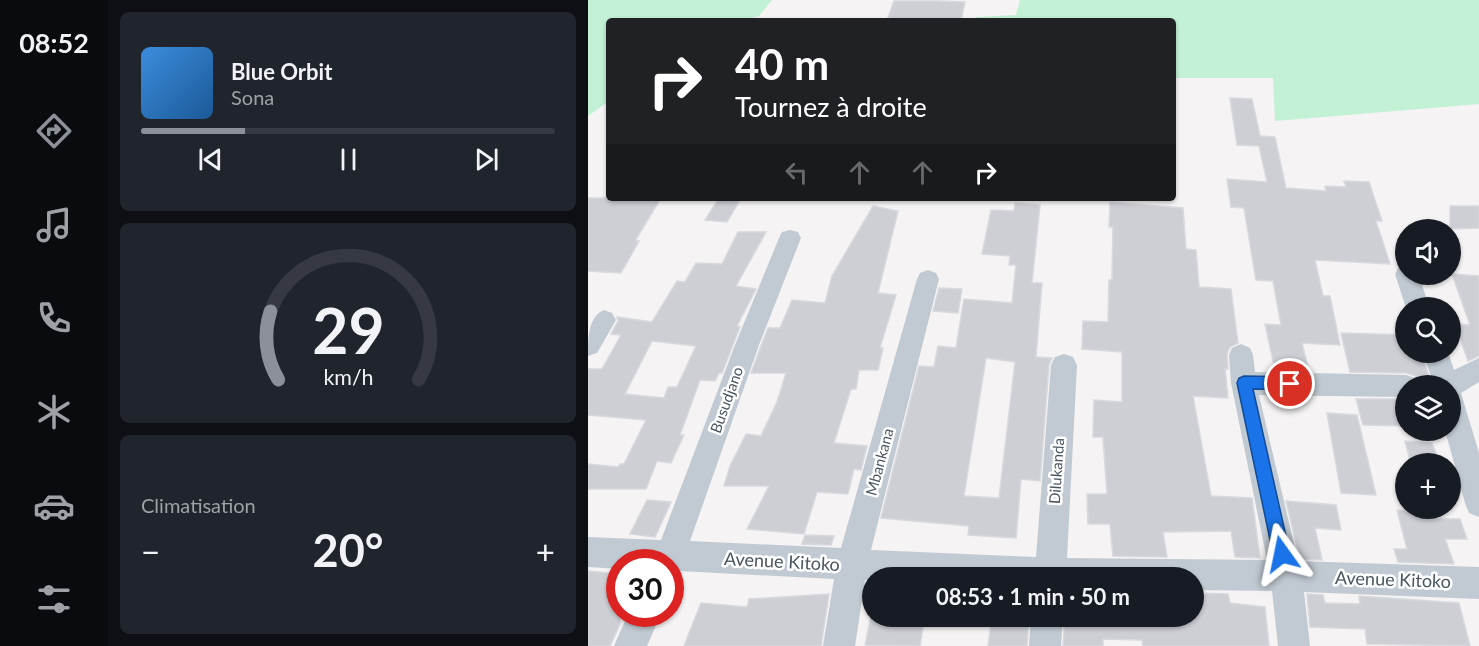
<!DOCTYPE html>
<html lang="fr">
<head>
<meta charset="utf-8">
<style>
  body { margin:0; font-family:Lato,sans-serif; background:#20242c; color:#f1f3f6; height:100vh; display:flex; flex-direction:column; font-size:22px; white-space:nowrap }
  * { box-sizing:border-box; margin:0 }
  p { font-size:20px; color:#9ea1a6 }
  .icon { flex:none; width:33px; height:33px; fill:none; stroke:currentColor; stroke-width:2; stroke-linecap:round; stroke-linejoin:round }
  .map { position:relative; flex:1; overflow:hidden }
  .side { display:flex; flex-direction:column; gap:12px; padding:12px; background:#0d0f14; width:480px }
  .side>* { flex:none }
  .banner { position:absolute; left:18px; top:18px; width:570px; height:183px; border-radius:6px; box-shadow:0 2px 4px #0004; background:#202124; color:#fff; overflow:hidden }
  .controls { position:absolute; left:807px; top:219px; display:grid; gap:12px }
  .controls a { display:grid; place-items:center; width:66px; height:66px; border-radius:50%; background:#171b24; box-shadow:0 2px 4px #0004; font-size:30px }
  .speed { position:absolute; left:18px; top:549px; display:flex; gap:12px; font-size:30px; font-weight:700; text-align:center }
  .speed>* { display:grid; place-content:center; width:78px; height:78px; border-radius:50%; background:#171b24; box-shadow:0 2px 4px #0004; line-height:1 }
  .speed .limit { border:9px solid #d22; background:#fff; color:#111 }
  .pin { position:absolute; display:grid; place-items:center; width:51px; height:51px; color:#fff; margin:-26px; border:3px solid #fff; border-radius:50%; box-shadow:0 2px 6px #0007 }
  .me { position:absolute; width:66px; margin:-33px; rotate:348deg; stroke-linejoin:round; filter:drop-shadow(0 0 4px #0008) }
  .turn { display:flex; align-items:center; gap:21px; height:126px; padding:0 30px; font-size:27px }
  .turn .icon { width:78px; height:78px; stroke-width:2.5 }
  .turn b { display:block; font-size:42px; line-height:51px }
  .lanes { display:flex; align-items:center; height:57px; padding:0 30px; background:#0003; justify-content:center; gap:30px; direction:ltr }
  .lanes .off { opacity:.35 }
  .big { font-size:45px; font-weight:700; line-height:1.1 }
  .side .card { flex:1; display:flex; flex-direction:column; justify-content:center; gap:9px; min-width:0; padding:0 21px; border-radius:9px; background:#20242c }
  .side .dial { align-items:center; gap:0 }
  .dial svg { height:156px; overflow:visible; fill:none; stroke:#363941; stroke-width:7; stroke-linecap:round; text-anchor:middle }
  .dial text { fill:#f1f3f6; stroke:none }
  .song { display:flex; align-items:center; gap:18px }
  .cover { width:72px; height:72px; border-radius:9px; background:linear-gradient(135deg,hsl(210 70% 55%),hsl(210 70% 35%)) }
  .played { height:6px; border-radius:3px; background:linear-gradient(90deg,#8c9099 25%,#363941 25%) }
  .keys { display:flex; justify-content:space-around; direction:ltr }
  .heat { display:flex; justify-content:space-between; align-items:center; font-size:33px; direction:ltr }
  .trip { position:absolute; left:274px; top:567px; width:342px; height:60px; border-radius:30px; background:#171b24; box-shadow:0 2px 4px #0004; font-weight:700; line-height:60px; text-align:center }
  main { display:flex; flex:1; min-height:0 }
  .dock { display:flex; flex-direction:column; width:108px; justify-content:space-around; align-items:center; background:#090b0e; color:#9ea1a6 }
  .dock .icon { width:42px; height:42px }
  .dock .active { color:#8c9099 }
  .dock b { font-size:27px; color:#f1f3f6 }
  .map>svg:first-child { display:block }
  .green { fill:#c3f1d5 }
  .building { fill:#cdcfd5; stroke:#d7d9de; stroke-width:1.5; fill-rule:evenodd }
  .lines { fill:none; stroke-linecap:round; stroke-linejoin:round }
  .minor { fill:#c1cad2; fill-rule:evenodd }
  .route { fill:#1a73e8; stroke:#114b97; stroke-width:1.5 }
  .labels { text-anchor:middle; stroke-width:5; stroke-linejoin:round; paint-order:stroke }
  .street-label { font-size:15px; fill:#4a5661; stroke:#fff }
  .near-street-label { font-size:18px; fill:#4a5661; stroke:#fff }
</style>
</head>
<body>
<main>
<nav class="dock">
<b>08:52</b>
<svg class="icon active" aria-label="directions" viewBox="0 0 24 24"><path d="M12 3l9 9-9 9-9-9zM9 14v-3h6M13 9l2 2-2 2"/></svg>
<svg class="icon" aria-label="music" viewBox="0 0 24 24"><path d="M9 18V5l10-2v13"/><circle cx="6" cy="18" r="3"/><circle cx="16" cy="16" r="3"/></svg>
<svg class="icon" aria-label="phone" viewBox="0 0 24 24"><path d="M5 4h4l2 5-3 2q2 4 5 5l2-3 5 2v4C11 20 4 13 5 4z"/></svg>
<svg class="icon" aria-label="climate" viewBox="0 0 24 24"><path d="M12 3v18M4 7l16 10M4 17L20 7"/></svg>
<svg class="icon" aria-label="car" viewBox="0 0 24 24"><path d="M5 17H2v-5l4-1 3-4h7l3 4 3 1v5h-3M9 17h6M6 11h13"/><circle cx="7" cy="17" r="2"/><circle cx="17" cy="17" r="2"/></svg>
<svg class="icon" aria-label="filters" viewBox="0 0 24 24"><path d="M4 7h16M4 17h16"/><circle cx="9" cy="7" r="2"/><circle cx="15" cy="17" r="2"/></svg>
</nav>
<section class="side">
<div class="card">
<div class="song"><i class="cover"></i><div><b>Blue Orbit</b><p>Sona</p></div></div>
<div class="played"></div>
<div class="keys"><svg class="icon" aria-label="previous" viewBox="0 0 24 24"><path d="M18 5L8 12l10 7zM5 5v14"/></svg><svg class="icon" aria-label="pause" viewBox="0 0 24 24"><path d="M8 5v14M16 5v14"/></svg><svg class="icon" aria-label="next" viewBox="0 0 24 24"><path d="M6 5l10 7-10 7zM19 5v14"/></svg></div>
</div>
<div class="card dial"><svg viewBox="0 0 100 80">
<path d="M14 69A42 42 0 1 1 86 69"/>
<path d="M14 69A42 42 0 0 1 10 34" stroke="#8c9099"/>
<text x="50" y="56" font-size="32" font-weight="700">29</text>
<text x="50" y="72" font-size="11">km/h</text>
</svg></div>
<div class="card"><p>Climatisation</p>
<div class="heat"><a>−</a><b class="big">20°</b><a>+</a></div>
</div>
</section>
<div class="map">
<svg width="891" height="646" viewBox="0 0 891 646">
  <rect width="100%" height="100%" fill="#f5f3f3"/>
  <g class="green">
    <path d="M0,0H184L171,16L152,21H21V101L0,116Z"/>
    <path d="M432,0H891V104L687,121L685,78H585V21H387L388,17L428,15Z"/>
  </g>
  <g class="building">
    <path d="M306,1H349L377,2L373,21H299Z"/>
    <path d="M642,98L664,99L672,136L687,137L698,188L738,191L737,186L758,187L756,181L781,182L794,221H788L802,264L727,260L735,296H742L752,345L714,343L721,371L687,370L677,324L693,325L685,281L668,280L656,208L643,207L639,179L679,182L671,146L649,145Z"/>
    <path d="M0,198H73L47,241H51L33,273L0,271Z"/>
    <path d="M131,198L152,200L139,222L117,220Z"/>
    <path d="M522,202L595,208L598,249L608,250L611,287L643,289L650,343L642,347L639,354L640,369H637L640,398L605,396L623,496L664,498L672,558L647,557L643,531L575,532L579,557L525,556L522,524H500L499,494H519L515,437H505L506,400L534,402V352L494,349L495,321L520,322L521,280H524L525,227H521Z"/>
    <path d="M427,203L452,205L444,283H454L448,357L464,358L461,365L452,481L433,479L428,538L380,535L381,526L293,518L331,366L346,367L350,346L368,348L376,299L424,303L428,265H421L422,256L394,254L403,210L426,211ZM398,358L427,362L411,498L376,496Z"/>
    <path d="M285,206L310,211L290,293L308,295L292,348H295L290,370H271L268,389H263L246,443L279,446L273,470L266,469L260,494L229,492L216,534L159,529L181,486H136L142,466L158,434L173,436L189,402L198,373H163L173,346L180,328H192L204,300L237,303L244,276Z"/>
    <path d="M862,206H891V228L862,229Z"/>
    <path d="M150,232H178L148,286L168,289L149,326L152,327L134,373H131L127,381L112,380L92,435H96L83,463L69,461L58,489H0V464L30,467L32,464H36L58,420L0,415V369H14L33,335L23,334L30,321L29,317L64,322L89,281L97,282L108,263L134,264ZM64,341L108,346L89,387H80L76,398L37,394Z"/>
    <path d="M864,274L891,276V356L880,361L867,324L882,325Z"/>
    <path d="M351,288L374,289L370,313L345,311Z"/>
    <path d="M753,333L818,335V352H833L842,380H830L828,376L818,373L762,372Z"/>
    <path d="M768,399H818V426L775,425Z"/>
    <path d="M739,413L769,415L788,495L753,493Z"/>
    <path d="M817,441L844,443L852,464H823Z"/>
    <path d="M59,500L83,502L67,537L42,534Z"/>
    <path d="M698,501L748,505L753,530L727,528L734,560L712,559Z"/>
    <path d="M809,510L840,512L842,519H872L879,539H857L866,564L810,562L806,549H819Z"/>
    <path d="M217,535L246,536L243,545L214,544Z"/>
    <path d="M0,571L32,574V624L22,646H0Z"/>
    <path d="M606,593L640,594L642,603L677,607L681,646H555L554,640L515,639V646H475L477,616H608Z"/>
    <path d="M241,594L233,646H96L113,603L159,607L161,599Z"/>
    <path d="M719,594L735,595L737,603L772,604L771,596L871,603L882,646L779,644L777,629L722,627Z"/>
    <path d="M283,616H337L332,646L277,645Z"/>
    <path d="M404,616H441L439,646H400Z"/>
  </g>
  <g class="lines">
    <g class="minor">
      <path d="M202,230L210,232L213,238L171,345L102,541L253,548L329,279L332,273L340,270L348,273L351,279L283,550L448,557L463,365L467,357L476,354L485,357L489,365L479,558L679,560L643,383L641,355L644,348L653,344L662,348L665,355L667,372L818,375L827,378L831,386H818V397L671,395L710,561L891,567V599L716,592L722,646H690L684,591L606,590V578H285V580H277L267,646H235L246,579L91,571L82,576V562H32V569L0,567V537L73,540L147,345L191,238L194,232Z"/>
      <path d="M818,265V274H830L842,308H818L807,274L810,268Z"/>
      <path d="M16,310L24,313L28,320L9,353L0,356C0,338 0,317 16,310Z"/>
      <path d="M835,352H860L866,370L891,358V382L873,393L891,453V517L881,513L877,503L857,430H862V386H846Z"/>
      <path d="M40,614H73L59,646H26Z"/>
      <path d="M443,616H475L473,646H441Z"/>
    </g>
  </g>
  <path class="route" d="M656,376L702,377L707,379L709,384L707,388L702,390L665,389L702,554L700,561L694,563L688,561L685,554L649,383L651,378Z"/>
  <g class="labels">
    <g class="street-label">
      <text transform="translate(139 400) rotate(-70)" y="5">Busudjano</text>
      <text transform="translate(292 462) rotate(-75)" y="5">Mbankana</text>
      <text transform="translate(469 471) rotate(-86)" y="5">Dilukanda</text>
    </g>
    <g class="near-street-label">
      <text transform="translate(194 562) rotate(3)" y="6">Avenue Kitoko</text>
      <text transform="translate(805 580) rotate(2)" y="6">Avenue Kitoko</text>
    </g>
  </g>
</svg>
<div class="controls">
<a><svg class="icon" aria-label="sound" viewBox="0 0 24 24"><path d="M4 9h4l5-4v14l-5-4H4zM17 9q2 3 0 6"/></svg></a>
<a><svg class="icon" aria-label="search" viewBox="0 0 24 24"><circle cx="10" cy="10" r="6"/><path d="M15 15l6 6"/></svg></a>
<a><svg class="icon" aria-label="layers" viewBox="0 0 24 24"><path d="M12 4l9 5-9 5-9-5zM3 14l9 5 9-5"/></svg></a>
<a>+</a>
</div>
<div class="speed"><div class="limit">30</div></div>
<div class="pin" style="left:702px;top:384px;background:#d93025"><svg class="icon" aria-label="arrive" viewBox="0 0 24 24"><path d="M6 21V4h12l-3 4 3 4H6"/></svg></div>
<svg class="me" style="left:694px;top:554px" viewBox="-20 -20 40 40"><path d="M0-17L14 15 0 8-14 15z" fill="#1a73e8" stroke="#fff" stroke-width="4"/></svg>
<div class="trip">08:53 · 1 min · 50 m</div>
<div class="banner">
<div class="turn"><svg class="icon" aria-label="right" viewBox="0 0 24 24"><path d="M7 20v-9h11M14 6l5 5-5 5"/></svg><div><b>40 m</b>Tournez à droite</div></div>
<div class="lanes"><svg class="icon off" aria-label="left" viewBox="0 0 24 24"><path d="M17 20v-9H6M10 6l-5 5 5 5"/></svg><svg class="icon off" aria-label="ahead" viewBox="0 0 24 24"><path d="M12 20V5M6 11l6-6 6 6"/></svg><svg class="icon off" aria-label="ahead" viewBox="0 0 24 24"><path d="M12 20V5M6 11l6-6 6 6"/></svg><svg class="icon" aria-label="right" viewBox="0 0 24 24"><path d="M7 20v-9h11M14 6l5 5-5 5"/></svg></div>
</div>
</div>
</main>
</body>
</html>
